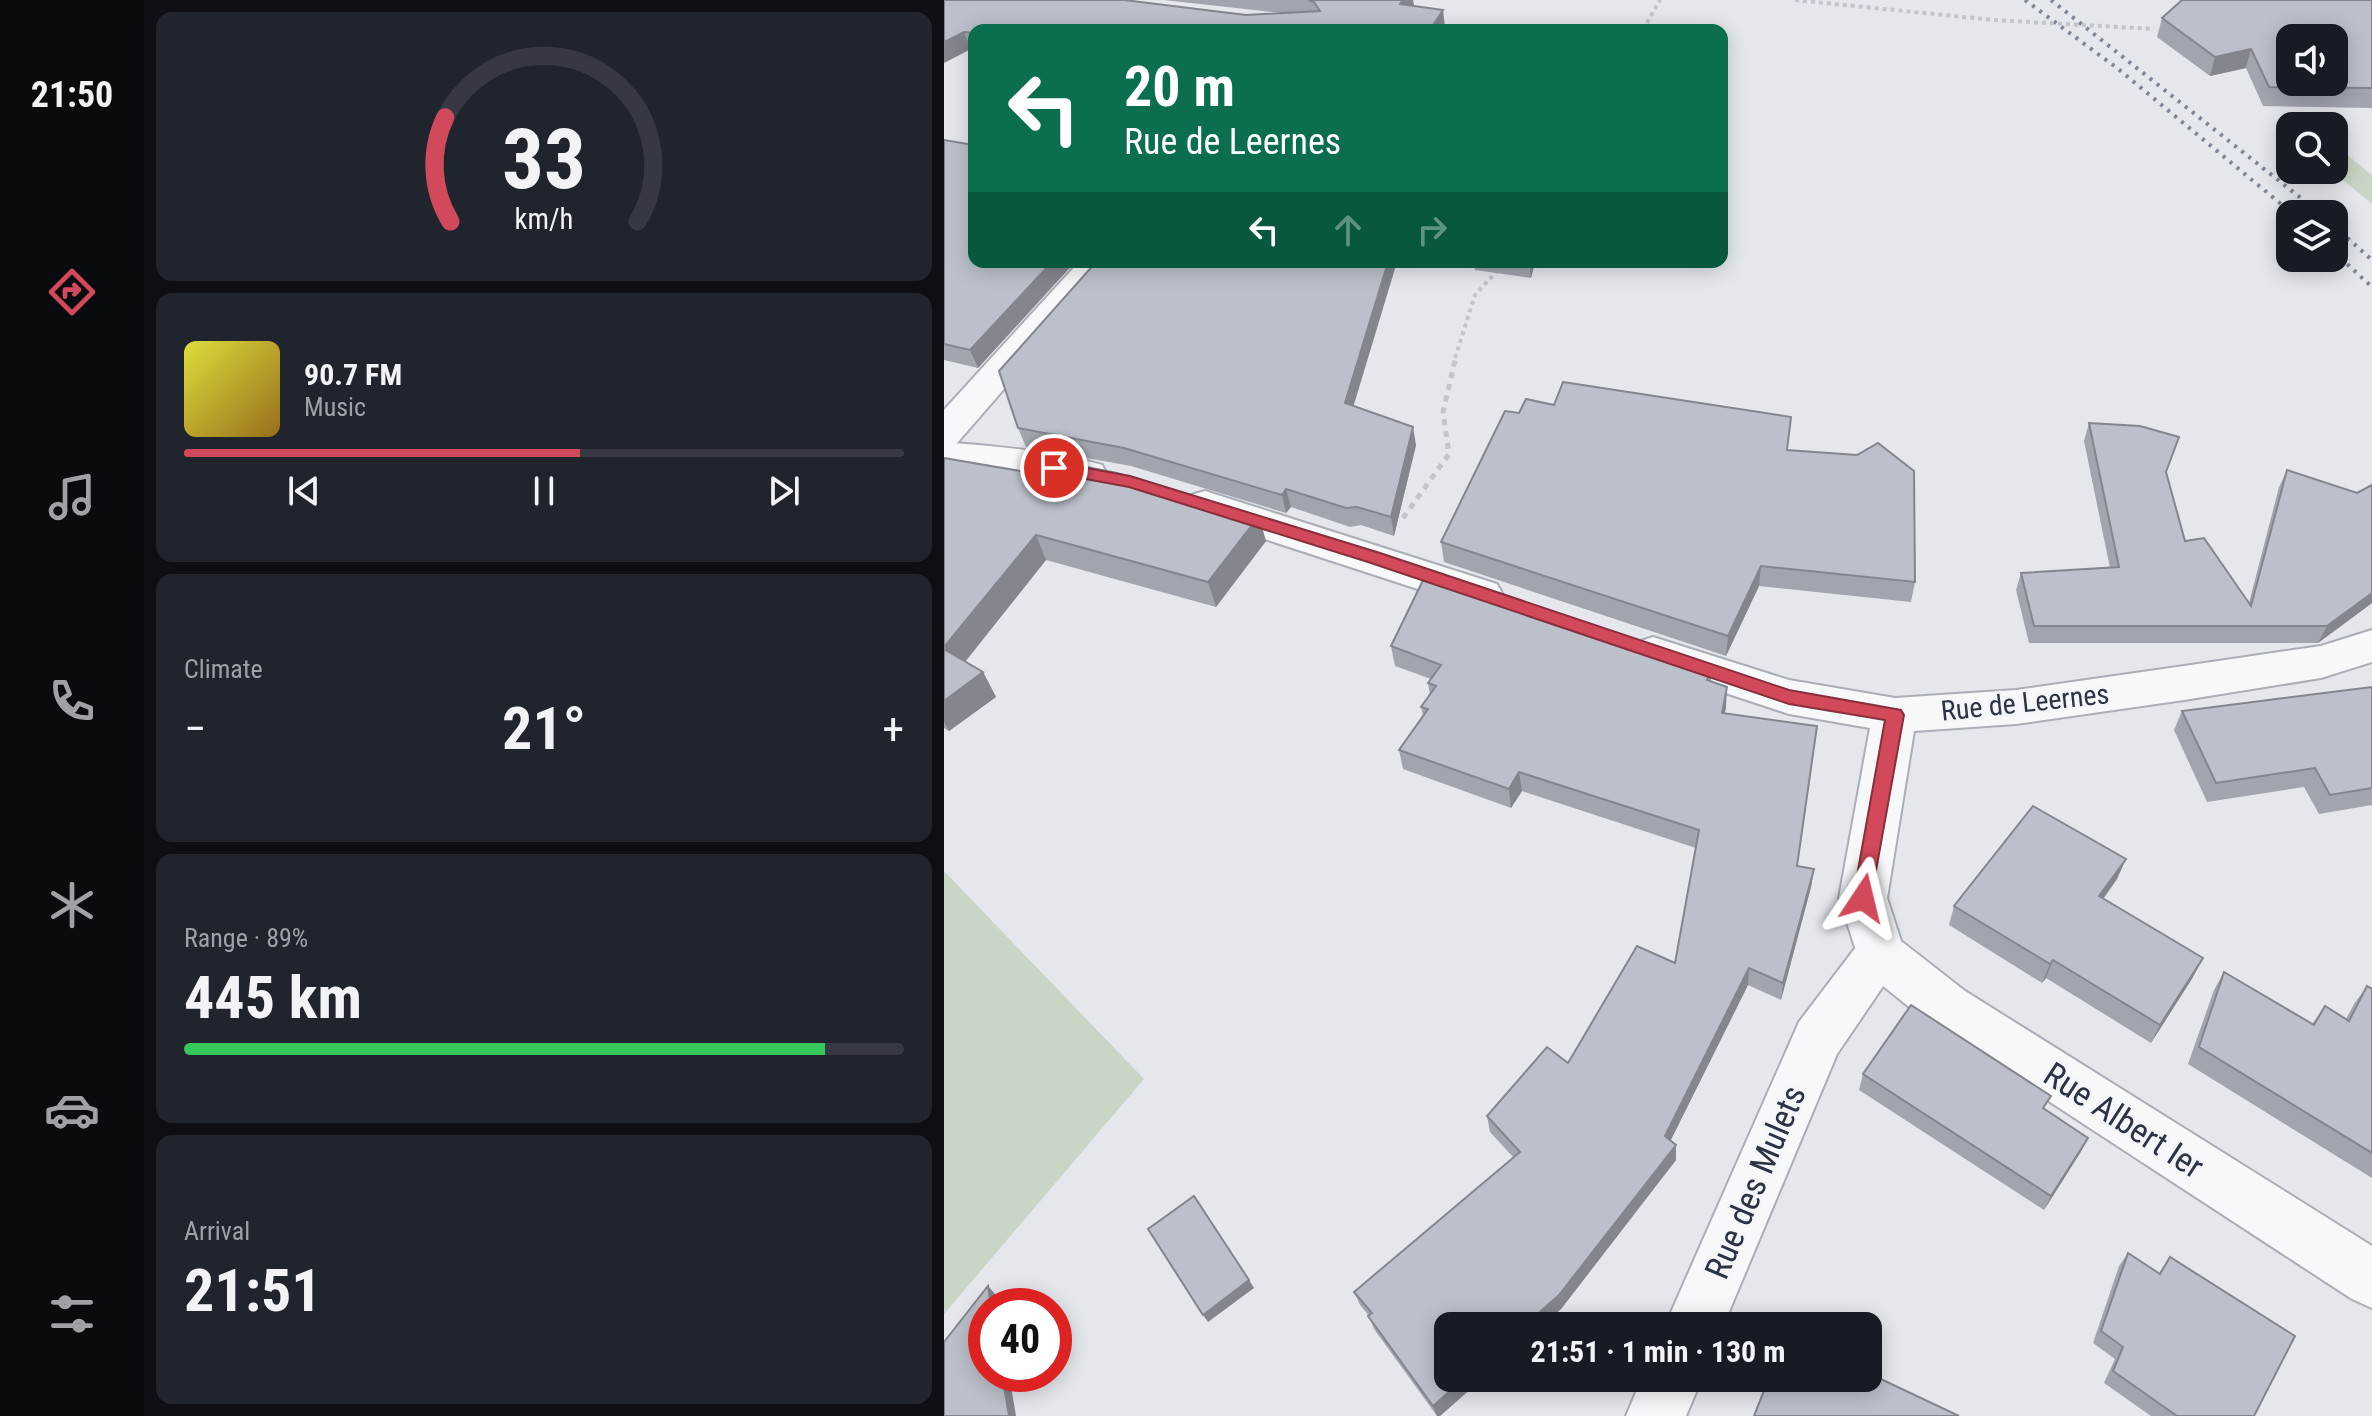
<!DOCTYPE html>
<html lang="en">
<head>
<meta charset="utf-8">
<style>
  body { margin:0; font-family:"Roboto Condensed",sans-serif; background:#20242c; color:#f1f3f6; height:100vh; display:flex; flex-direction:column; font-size:30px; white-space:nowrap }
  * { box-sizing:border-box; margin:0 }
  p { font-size:26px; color:#9ea1a6 }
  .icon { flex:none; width:44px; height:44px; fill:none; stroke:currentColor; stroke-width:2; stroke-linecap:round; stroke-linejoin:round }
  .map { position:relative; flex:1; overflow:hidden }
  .drawer { display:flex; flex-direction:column; gap:12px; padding:12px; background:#0d0f14; width:800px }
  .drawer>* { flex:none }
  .hud { position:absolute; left:24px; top:24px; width:760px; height:244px; border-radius:16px; box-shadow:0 4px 20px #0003; background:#0b6e4f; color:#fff; overflow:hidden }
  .buttons { position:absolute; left:1332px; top:24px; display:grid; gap:16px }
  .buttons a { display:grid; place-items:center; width:72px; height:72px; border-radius:16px; background:#171b24; box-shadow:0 4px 20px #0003; font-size:40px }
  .speed { position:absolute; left:24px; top:1288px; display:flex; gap:16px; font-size:40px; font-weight:700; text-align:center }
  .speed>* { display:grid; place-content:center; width:104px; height:104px; border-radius:50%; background:#171b24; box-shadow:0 4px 20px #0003; line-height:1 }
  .speed .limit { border:12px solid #d22; background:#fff; color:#111 }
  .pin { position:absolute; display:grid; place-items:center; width:68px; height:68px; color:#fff; margin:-34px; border:4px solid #fff; border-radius:50%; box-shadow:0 2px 8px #0007 }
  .me { position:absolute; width:88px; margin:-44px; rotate:10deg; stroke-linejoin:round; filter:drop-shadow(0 0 6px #0008) }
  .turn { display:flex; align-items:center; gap:28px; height:168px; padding:0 24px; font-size:36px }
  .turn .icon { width:104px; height:104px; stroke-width:2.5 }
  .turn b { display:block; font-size:56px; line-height:68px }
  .lanes { display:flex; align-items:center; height:76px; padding:0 24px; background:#0003; justify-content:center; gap:40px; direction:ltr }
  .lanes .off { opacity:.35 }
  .big { font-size:60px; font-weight:700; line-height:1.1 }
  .drawer .card { flex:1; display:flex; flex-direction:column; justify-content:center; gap:12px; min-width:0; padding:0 28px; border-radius:16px; background:#20242c }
  .drawer .dial { align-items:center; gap:0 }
  .dial svg { height:208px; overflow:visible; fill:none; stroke:#363941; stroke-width:7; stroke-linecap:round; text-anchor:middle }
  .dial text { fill:#f1f3f6; stroke:none }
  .song { display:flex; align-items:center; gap:24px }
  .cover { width:96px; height:96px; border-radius:12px; background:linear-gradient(135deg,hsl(60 70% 55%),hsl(40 70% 35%)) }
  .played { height:8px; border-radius:4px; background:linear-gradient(90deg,#d1495b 55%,#363941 55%) }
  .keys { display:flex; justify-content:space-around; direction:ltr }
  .heat { display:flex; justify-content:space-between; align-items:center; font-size:44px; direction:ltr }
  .charge { height:12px; border-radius:6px; background:linear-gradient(90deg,#34c759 89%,#363941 0) }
  .trip { position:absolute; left:490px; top:1312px; width:448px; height:80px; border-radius:16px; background:#171b24; box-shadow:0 4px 20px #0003; font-weight:700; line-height:80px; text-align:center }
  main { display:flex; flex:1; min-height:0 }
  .tabs { display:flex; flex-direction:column; width:144px; justify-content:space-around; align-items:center; background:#090b0e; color:#9ea1a6 }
  .tabs .icon { width:56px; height:56px }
  .tabs .current { color:#d1495b }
  .tabs b { font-size:36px; color:#f1f3f6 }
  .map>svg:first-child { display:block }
  .green { fill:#c9d6c5 }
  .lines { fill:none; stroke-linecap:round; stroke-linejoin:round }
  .minor-casing { stroke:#a9aeb7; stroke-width:4 }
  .tertiary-casing { stroke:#a9aeb7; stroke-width:4 }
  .path-far1 { stroke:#c2c5cb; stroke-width:4; stroke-dasharray:4 4; stroke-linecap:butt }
  .path { stroke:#c2c5cb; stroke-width:5; stroke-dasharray:6 6; stroke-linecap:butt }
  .minor { fill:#f7f8fa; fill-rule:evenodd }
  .tertiary { fill:#f7f8fa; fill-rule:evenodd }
  .rail { stroke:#7d8696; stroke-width:4; stroke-dasharray:3 6; stroke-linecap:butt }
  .path-bridge { stroke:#c2c5cb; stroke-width:4; stroke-dasharray:4 4; stroke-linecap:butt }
  .wall { fill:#a1a5ae }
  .shaded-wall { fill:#83868d }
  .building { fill:#bbc0ca; stroke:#83868d; stroke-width:2; fill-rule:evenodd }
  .route { fill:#d1495b; stroke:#882f3b; stroke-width:2 }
  .labels { text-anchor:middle; stroke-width:6; stroke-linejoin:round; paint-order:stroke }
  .street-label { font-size:28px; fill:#2b3445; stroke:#f4f6f9 }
  .near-street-label { font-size:34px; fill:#2b3445; stroke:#f4f6f9 }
</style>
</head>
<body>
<main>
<nav class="tabs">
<b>21:50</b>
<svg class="icon current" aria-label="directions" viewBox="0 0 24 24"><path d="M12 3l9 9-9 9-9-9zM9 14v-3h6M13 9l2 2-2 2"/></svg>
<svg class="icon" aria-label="music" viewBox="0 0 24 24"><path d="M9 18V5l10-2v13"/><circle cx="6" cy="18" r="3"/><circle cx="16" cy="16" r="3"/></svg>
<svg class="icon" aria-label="phone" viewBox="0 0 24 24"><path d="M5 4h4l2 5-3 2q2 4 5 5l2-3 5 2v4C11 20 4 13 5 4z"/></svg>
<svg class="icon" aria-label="climate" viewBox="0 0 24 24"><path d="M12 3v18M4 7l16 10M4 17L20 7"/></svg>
<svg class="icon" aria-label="car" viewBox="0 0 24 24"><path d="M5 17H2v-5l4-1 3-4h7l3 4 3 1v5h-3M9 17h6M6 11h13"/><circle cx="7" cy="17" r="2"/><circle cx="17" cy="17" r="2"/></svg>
<svg class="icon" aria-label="filters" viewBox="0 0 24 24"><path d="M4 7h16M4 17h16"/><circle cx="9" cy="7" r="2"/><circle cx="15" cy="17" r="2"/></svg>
</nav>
<section class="drawer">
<div class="card dial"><svg viewBox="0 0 100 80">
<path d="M14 69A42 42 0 1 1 86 69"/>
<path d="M14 69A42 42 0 0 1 12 29" stroke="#d1495b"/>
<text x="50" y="56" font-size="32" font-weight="700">33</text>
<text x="50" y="72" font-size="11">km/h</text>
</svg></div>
<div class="card">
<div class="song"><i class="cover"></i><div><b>90.7 FM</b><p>Music</p></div></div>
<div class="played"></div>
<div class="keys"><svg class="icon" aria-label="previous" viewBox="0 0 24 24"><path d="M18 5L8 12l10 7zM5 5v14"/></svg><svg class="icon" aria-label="pause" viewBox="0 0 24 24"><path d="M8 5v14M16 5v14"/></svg><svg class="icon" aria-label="next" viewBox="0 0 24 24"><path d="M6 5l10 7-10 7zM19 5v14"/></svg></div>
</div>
<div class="card"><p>Climate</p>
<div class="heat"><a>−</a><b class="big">21°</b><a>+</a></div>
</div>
<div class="card"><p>Range · 89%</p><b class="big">445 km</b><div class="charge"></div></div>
<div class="card"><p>Arrival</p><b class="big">21:51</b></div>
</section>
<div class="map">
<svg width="1428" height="1416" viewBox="0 0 1428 1416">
  <rect width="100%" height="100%" fill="#e4e7ec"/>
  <g class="green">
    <path d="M1390,153L1402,154L1428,175V204L1387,170H1390Z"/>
    <path d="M0,871L200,1079L0,1314Z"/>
  </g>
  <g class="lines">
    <g class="minor-casing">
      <g id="minor">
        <path d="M135,262H170L13,443L0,447V410Z"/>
        <path d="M936,932L954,939L961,954L893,1054L779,1326H721L855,1022L918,939Z"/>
        <path d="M698,1378H758L742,1416H682Z"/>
      </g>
    </g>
    <g class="tertiary-casing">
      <g id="tertiary">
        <path d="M0,442C53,447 106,450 158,465L163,474L158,483L144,487L85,476L0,468Z"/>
        <path d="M261,491L553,584L559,595L553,606L538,610L247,515L241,505L247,495Z"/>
        <path d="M1428,630V662L1377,678L1240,700L1072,724L970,731L943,898L957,941L1021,991L1428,1246V1308L1408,1299L985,1023L918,969L895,898L926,728L845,714L694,664L688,653L694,642L709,637L845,680L951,698L1072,690L1240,666L1377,646Z"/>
      </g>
    </g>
    <g class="path-far1">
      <path d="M851,0L1050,20"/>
      <path d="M699,30L716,0"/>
      <path d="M511,358L531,295L561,262"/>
    </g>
    <path class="path" d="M459,518L505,454L499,412L512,356"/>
    <use href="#minor" class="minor"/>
    <use href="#tertiary" class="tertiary"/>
    <g class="rail">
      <path d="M1081,0L1173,68L1349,214"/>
      <path d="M1107,0L1377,214"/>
      <path d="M1390,226L1428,260"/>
      <path d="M1390,252L1428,287"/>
    </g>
    <path class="path-bridge" d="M1050,20L1210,29"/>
  </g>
  <g class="wall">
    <path d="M0,0L302,15L338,13L220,0H469L470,6L501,27L30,30V50L27,49Z"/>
    <path d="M1428,0V108L1319,106L1302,68L1266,76L1213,37L1218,18Z"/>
    <path d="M0,140L30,262H131L34,368L0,360Z"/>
    <path d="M530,262H591L587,278L531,270Z"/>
    <path d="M410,406L472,445L450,536L417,525L406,527L347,507L342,513L187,466L82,447L74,428Z"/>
    <path d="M575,413L844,450L971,582L967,602L815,586L782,656L500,562L497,542Z"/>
    <path d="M1145,423L1222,473L1241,541L1305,603L1335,487L1343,470L1428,603L1374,643H1085L1072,590L1077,573L1166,568L1140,441Z"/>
    <path d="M0,458L322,541L272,607L102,560L21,662L39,672L52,697L5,731L0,728Z"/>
    <path d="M447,646L767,671V681L782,707L781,713L854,866L870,869L867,887L837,1000L804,985L726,1140L732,1160L617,1309L597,1326H504V1378H539L496,1416H493L430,1329L425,1316L416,1305L410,1292L570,1158L546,1132L543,1116L624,1063L731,963L752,848L578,791L567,808L459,769L455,750L479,716L477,707L486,695L484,683L487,679L451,666Z"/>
    <path d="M1428,687V805L1375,814L1360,787L1263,802L1230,730L1238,711Z"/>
    <path d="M1173,879L1159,899L1249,977L1207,1043L1102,978L1098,983L1005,925L1010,906Z"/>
    <path d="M1280,972L1368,1024L1381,1006L1402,1019L1410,1004L1423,986L1428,989V1178L1244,1064L1270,990Z"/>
    <path d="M919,1074L1101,1109L1144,1138L1136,1153L1100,1210L915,1090Z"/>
    <path d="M1184,1253L1215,1273L1226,1257L1310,1416H1207L1160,1383L1171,1359L1149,1343L1175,1266Z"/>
  </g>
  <g class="shaded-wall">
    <path d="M459,0H469L470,6L456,4Z"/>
    <path d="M499,10L501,27L499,30H486Z"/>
    <path d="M20,32L27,49L0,63V42Z"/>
    <path d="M1307,49L1302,68L1266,76L1271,57Z"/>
    <path d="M108,262H131L34,368L26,350Z"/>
    <path d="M444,262H453L405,421L401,403Z"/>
    <path d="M587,262H591L587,278L586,267Z"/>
    <path d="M469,427L472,445L450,536L447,517Z"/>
    <path d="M342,489L347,507L342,513L338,495Z"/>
    <path d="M315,516L322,541L272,607L264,582Z"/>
    <path d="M92,535L102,560L12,673L0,650V647Z"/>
    <path d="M817,566L815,586L782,656L784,636Z"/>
    <path d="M1428,593V603L1374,643L1383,626Z"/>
    <path d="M39,672L52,697L5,731L0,722V701Z"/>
    <path d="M783,687L782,707L777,732L778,713Z"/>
    <path d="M575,772L578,791L567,808L565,789Z"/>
    <path d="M1182,859L1173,879L1147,916L1155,896Z"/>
    <path d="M870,869L867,887L837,1000L839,983Z"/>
    <path d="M1259,958L1249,977L1207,1043L1216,1025Z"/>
    <path d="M1109,960L1102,978L1098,983L1106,964Z"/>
    <path d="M805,968L804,985L721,1152V1136Z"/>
    <path d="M1144,1138L1136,1153L1100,1210L1107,1196Z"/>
    <path d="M732,1145V1160L617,1309L597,1326H580Z"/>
    <path d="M305,1280L310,1288L264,1322L259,1315Z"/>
    <path d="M44,1286L51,1294L53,1306H47Z"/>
    <path d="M58,1374H65L72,1416H65Z"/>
    <path d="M521,1378H539L496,1416H493L489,1406Z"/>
  </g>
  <g class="building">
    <path d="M0,0H180L302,15L376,11L370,2L364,0H459L456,4L499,10L486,30H30V33L20,32L0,42Z"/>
    <path d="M1238,0H1428V88L1325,87L1307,49L1271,57L1218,18ZM1346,38H1390V82H1346Z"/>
    <path d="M0,140L30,145V262H108L26,350L0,344Z"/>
    <path d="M152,262H444L401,403L469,427L447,517L413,507L402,508L342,489L338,495L180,448L74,428L55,371Z"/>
    <path d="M552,262H587L586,267Z"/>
    <path d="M619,382L847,417L843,450L913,455L934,443L970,471L971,582L817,566L784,636L497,542L561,411L575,413L582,399L610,405Z"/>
    <path d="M1145,423L1196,426L1235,437L1222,472L1241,541L1260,538L1307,606L1343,470L1413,493L1428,485V593L1383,626H1090L1077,573L1175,567Z"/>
    <path d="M82,455L173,473L315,516L264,582L92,535L0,647V458L88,473Z"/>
    <path d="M482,574L767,671L763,680L783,687L778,713L873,726L853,866L870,869L839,983L805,968L721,1136L732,1145L615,1295L580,1326H504V1378H521L489,1406L424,1316L428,1313L410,1292L576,1152L543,1116L603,1047L624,1063L693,946L731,963L755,830L575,772L565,789L455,750L484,709L477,707L492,686L484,683L497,665L447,646Z"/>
    <path d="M0,649L39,672L0,701Z"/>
    <path d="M1428,687V788L1386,795L1371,768L1272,783L1238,711Z"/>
    <path d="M1089,806L1182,859L1155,896L1259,958L1216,1025L1109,960L1106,964L1010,906Z"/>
    <path d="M1280,972L1370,1025L1381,1006L1405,1021L1423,986L1428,989V1153L1255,1047Z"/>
    <path d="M967,1005L1107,1096L1099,1108L1144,1138L1107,1196L919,1074Z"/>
    <path d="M250,1196L305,1280L259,1315L204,1229Z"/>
    <path d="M1184,1253L1216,1274L1226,1257L1351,1336L1310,1416H1233L1169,1371L1179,1347L1157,1331Z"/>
    <path d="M44,1286L47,1306H42V1374H58L65,1416H0V1342Z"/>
    <path d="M924,1373L1015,1416H810L825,1378H924Z"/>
  </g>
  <path class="route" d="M110,462L186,476L436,553L845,690L957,710L960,715L926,904H912L909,898L941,720L845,704L424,562L185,487L104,472L102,468Z"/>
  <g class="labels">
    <g class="street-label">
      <text transform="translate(1081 702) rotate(-6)" y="10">Rue de Leernes</text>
    </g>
    <g class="near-street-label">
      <text transform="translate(1180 1120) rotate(33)" y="12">Rue Albert Ier</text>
      <text transform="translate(811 1182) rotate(-67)" y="12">Rue des Mulets</text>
    </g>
  </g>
</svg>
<div class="buttons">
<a><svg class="icon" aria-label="sound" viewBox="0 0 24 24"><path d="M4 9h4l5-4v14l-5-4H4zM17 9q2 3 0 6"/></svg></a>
<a><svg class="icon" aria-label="search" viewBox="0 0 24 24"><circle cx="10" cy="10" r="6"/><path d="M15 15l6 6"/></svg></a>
<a><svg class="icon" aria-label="layers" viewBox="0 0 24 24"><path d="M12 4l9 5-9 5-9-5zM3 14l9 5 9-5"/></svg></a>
</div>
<div class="speed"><div class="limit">40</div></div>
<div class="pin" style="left:110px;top:468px;background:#d93025"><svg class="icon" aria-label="arrive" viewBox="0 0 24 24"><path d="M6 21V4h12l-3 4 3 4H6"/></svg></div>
<svg class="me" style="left:919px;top:898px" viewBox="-20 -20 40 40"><path d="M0-17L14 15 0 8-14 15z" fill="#d1495b" stroke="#fff" stroke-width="4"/></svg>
<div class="trip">21:51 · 1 min · 130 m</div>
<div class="hud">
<div class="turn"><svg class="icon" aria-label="left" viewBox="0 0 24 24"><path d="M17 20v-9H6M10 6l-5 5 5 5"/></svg><div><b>20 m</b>Rue de Leernes</div></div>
<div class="lanes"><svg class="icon" aria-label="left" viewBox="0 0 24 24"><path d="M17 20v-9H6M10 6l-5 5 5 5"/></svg><svg class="icon off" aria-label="ahead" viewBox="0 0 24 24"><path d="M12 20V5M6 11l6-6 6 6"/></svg><svg class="icon off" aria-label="right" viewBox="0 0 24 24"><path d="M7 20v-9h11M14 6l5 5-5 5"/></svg></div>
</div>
</div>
</main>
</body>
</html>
